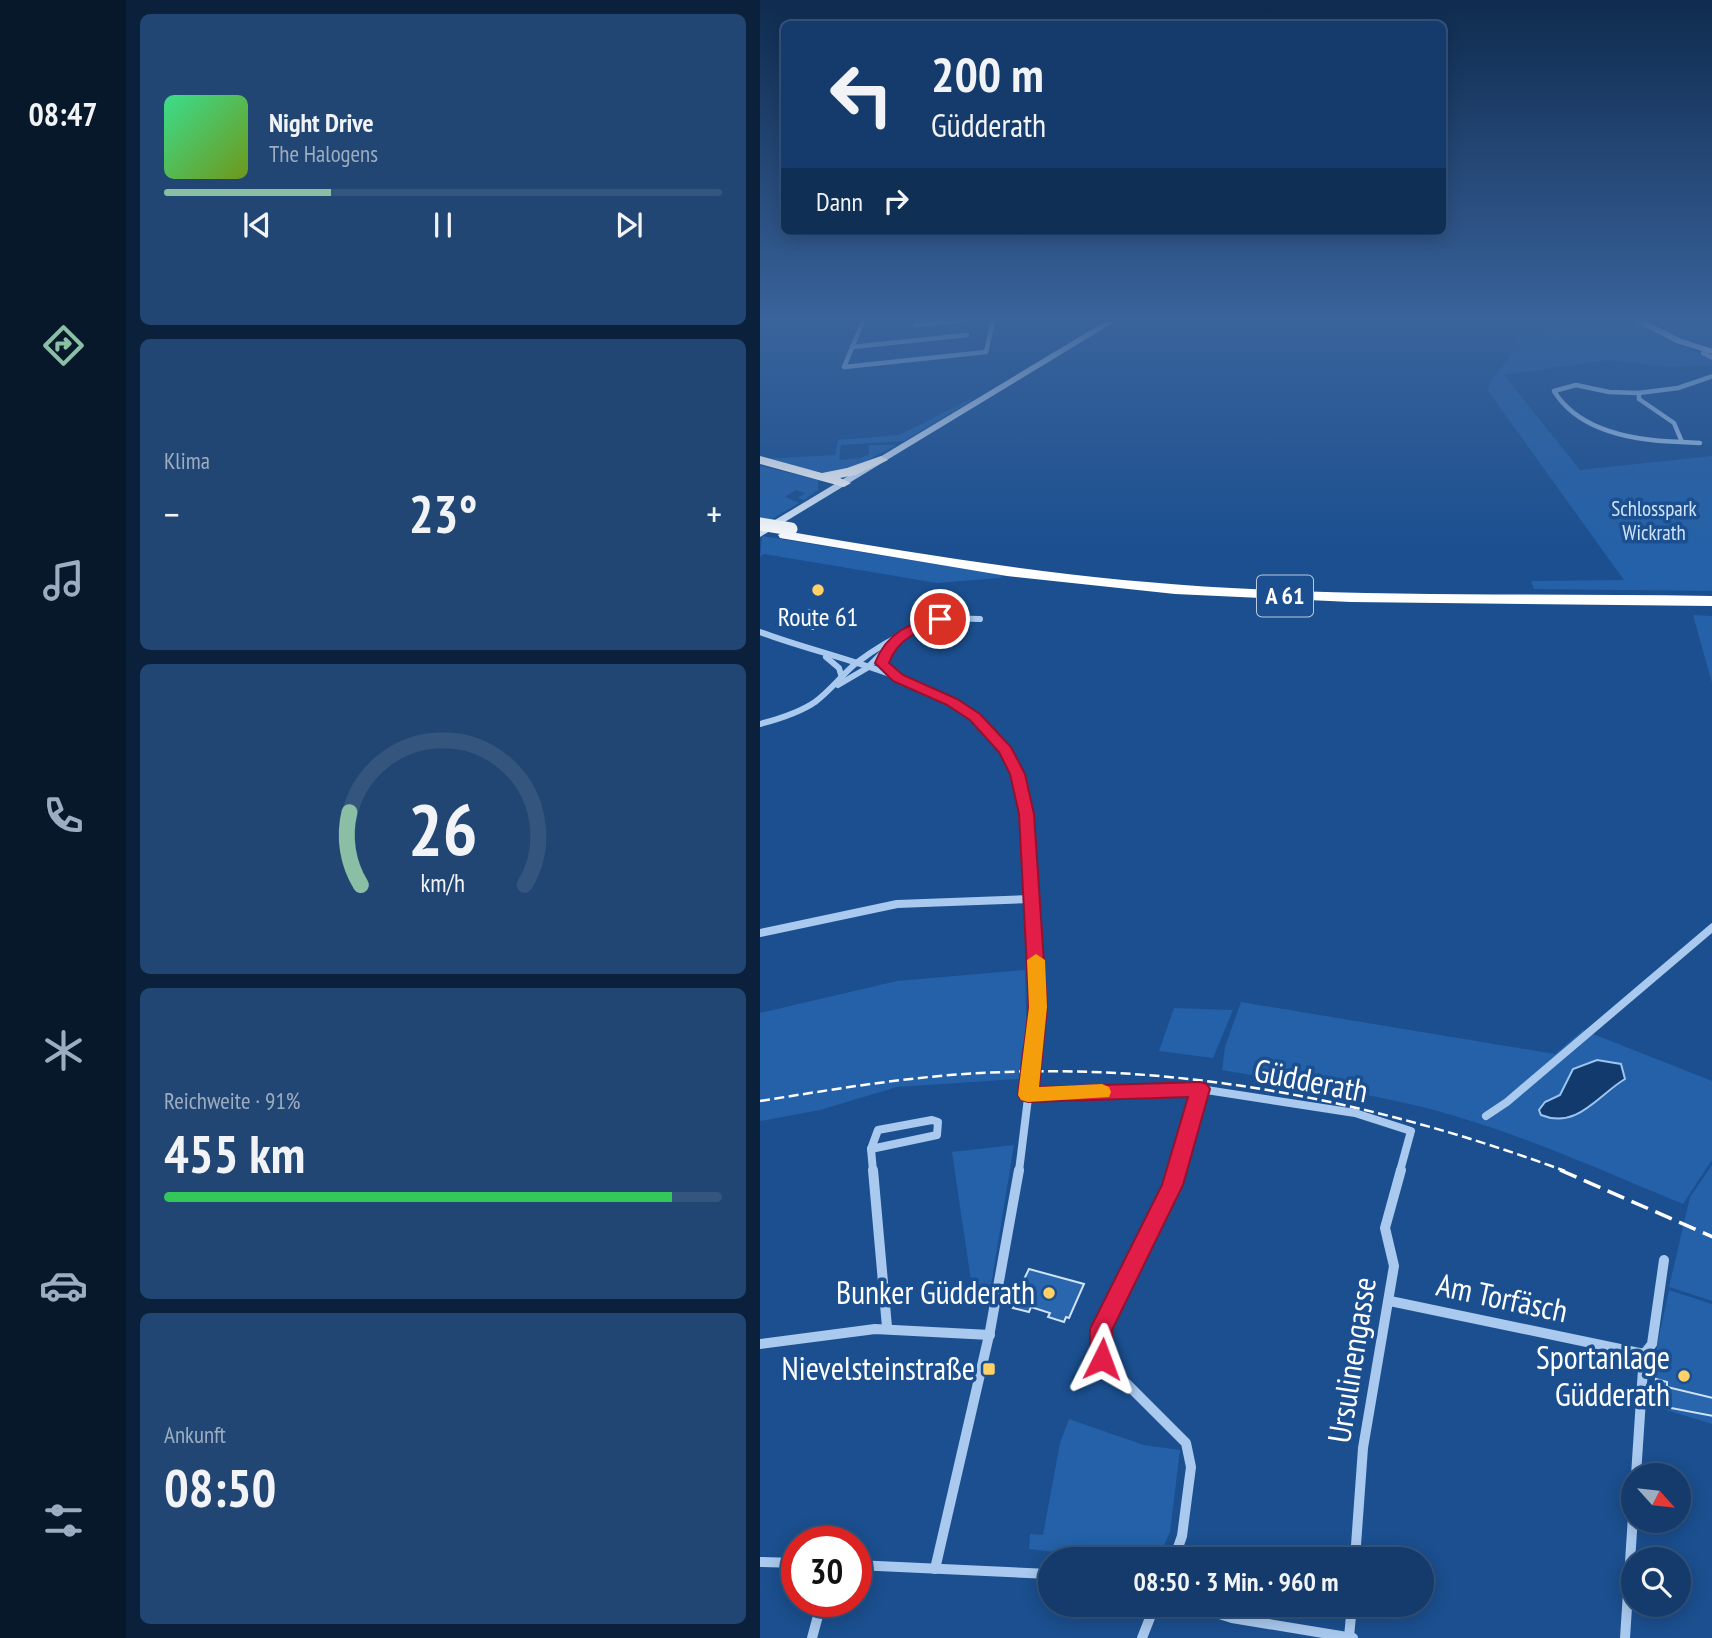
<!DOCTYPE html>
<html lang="de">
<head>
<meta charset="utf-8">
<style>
  body { margin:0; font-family:"PT Sans Narrow",sans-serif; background:#214673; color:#f1f3f6; height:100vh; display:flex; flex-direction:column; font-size:26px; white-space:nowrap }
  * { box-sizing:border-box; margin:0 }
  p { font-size:23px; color:#9dadc1 }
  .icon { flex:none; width:38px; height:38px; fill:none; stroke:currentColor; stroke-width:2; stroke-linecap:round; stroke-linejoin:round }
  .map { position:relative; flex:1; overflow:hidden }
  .side { display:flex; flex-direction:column; gap:14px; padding:14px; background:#0b203b; width:634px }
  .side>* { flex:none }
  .banner { position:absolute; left:21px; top:21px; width:665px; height:214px; border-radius:10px; box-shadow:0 4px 18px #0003,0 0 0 2px #33557e; background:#143b6b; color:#f1f3f6; overflow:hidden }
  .needle { width:46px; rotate:117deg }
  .tools { position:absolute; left:861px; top:1463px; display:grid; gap:14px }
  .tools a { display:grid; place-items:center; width:70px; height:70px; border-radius:50%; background:#143b6b; box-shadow:0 4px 18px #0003,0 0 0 2px #33557e; font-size:35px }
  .speed { position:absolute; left:21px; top:1526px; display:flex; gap:14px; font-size:35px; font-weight:700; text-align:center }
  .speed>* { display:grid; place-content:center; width:91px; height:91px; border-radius:50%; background:#143b6b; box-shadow:0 4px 18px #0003,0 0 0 2px #33557e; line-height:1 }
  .speed .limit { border:10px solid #d22; background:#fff; color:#111 }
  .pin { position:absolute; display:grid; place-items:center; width:60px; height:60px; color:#fff; margin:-30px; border:4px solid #fff; border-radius:50%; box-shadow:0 2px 7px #0007 }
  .me { position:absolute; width:77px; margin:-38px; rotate:3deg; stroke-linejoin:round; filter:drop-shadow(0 0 5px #0008) }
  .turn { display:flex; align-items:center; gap:24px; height:147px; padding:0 35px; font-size:32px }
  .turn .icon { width:91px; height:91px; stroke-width:2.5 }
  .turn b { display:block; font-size:49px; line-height:60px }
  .then { display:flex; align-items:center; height:66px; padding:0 35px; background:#0003; gap:14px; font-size:26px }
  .big { font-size:52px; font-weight:600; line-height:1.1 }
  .side .widget { flex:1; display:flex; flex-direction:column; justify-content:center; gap:10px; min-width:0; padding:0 24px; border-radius:10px; background:#214673 }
  .side .dial { align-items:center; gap:0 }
  .dial svg { height:182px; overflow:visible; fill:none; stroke:#33557e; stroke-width:7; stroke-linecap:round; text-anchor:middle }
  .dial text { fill:#f1f3f6; stroke:none }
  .song { display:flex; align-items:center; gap:21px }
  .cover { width:84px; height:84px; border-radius:10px; background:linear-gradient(135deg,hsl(150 70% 55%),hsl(80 70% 35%)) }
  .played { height:7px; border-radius:4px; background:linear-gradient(90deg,#8abfa5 30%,#33557e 30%) }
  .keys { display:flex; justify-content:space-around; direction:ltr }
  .heat { display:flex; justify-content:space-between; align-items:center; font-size:38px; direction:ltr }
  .charge { height:10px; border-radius:5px; background:linear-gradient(90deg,#34c759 91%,#33557e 0) }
  .trip { position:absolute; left:278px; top:1547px; width:396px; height:70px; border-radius:35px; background:#143b6b; box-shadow:0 4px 18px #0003,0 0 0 2px #33557e; font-weight:600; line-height:70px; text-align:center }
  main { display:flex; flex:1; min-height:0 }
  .menu { display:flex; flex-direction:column; width:126px; justify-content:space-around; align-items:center; background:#08182b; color:#9dadc1 }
  .menu .icon { width:49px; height:49px }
  .menu .selected { color:#8abfa5 }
  .menu b { font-size:32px; color:#f1f3f6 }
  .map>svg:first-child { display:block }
  .green { fill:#2461a8 }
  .water { fill:#123a6d; stroke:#9cc4f0; stroke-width:2 }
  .building { fill:#2a66ad; stroke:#cfe3fa; stroke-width:2 }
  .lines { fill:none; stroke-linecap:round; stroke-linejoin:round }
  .minor-far3 { stroke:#a9c9ee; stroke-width:4.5 }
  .minor-far2 { stroke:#a9c9ee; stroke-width:6 }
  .minor-far1 { stroke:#a9c9ee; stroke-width:8 }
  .minor { stroke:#a9c9ee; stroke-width:10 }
  .secondary { fill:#d6e6fa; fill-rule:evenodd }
  .motorway { fill:#fff; fill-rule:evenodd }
  .rail-far1 { stroke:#fff; stroke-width:2.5; stroke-dasharray:10 4.5; stroke-linecap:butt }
  .rail { stroke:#fff; stroke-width:3.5; stroke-dasharray:18 8; stroke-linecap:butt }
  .minor-bridge { stroke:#a9c9ee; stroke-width:8 }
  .motorway-bridge { stroke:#fff; stroke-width:13 }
  .route { fill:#e11d48; stroke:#92132f; stroke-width:2 }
  .slow { fill:#f59e0b }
  .poi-dot { fill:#ffd166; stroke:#1b4f8f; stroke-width:2.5 }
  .labels { text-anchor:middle; stroke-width:7; stroke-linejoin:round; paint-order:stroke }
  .far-park-label { font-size:21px; fill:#cfe3fa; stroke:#1b4f8f }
  .shield { fill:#1b4f8f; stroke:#bbcadd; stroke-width:2 }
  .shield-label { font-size:24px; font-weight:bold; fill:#fff }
  .poi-label { font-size:26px; fill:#fff; stroke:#1b4f8f }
  .near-street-label { font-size:32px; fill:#fff; stroke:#1b4f8f }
  .near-poi-label { font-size:32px; fill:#fff; stroke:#1b4f8f; text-anchor:end }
</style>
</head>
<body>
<main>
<nav class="menu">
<b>08:47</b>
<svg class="icon selected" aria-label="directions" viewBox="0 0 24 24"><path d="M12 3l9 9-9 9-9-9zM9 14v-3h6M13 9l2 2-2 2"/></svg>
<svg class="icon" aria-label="music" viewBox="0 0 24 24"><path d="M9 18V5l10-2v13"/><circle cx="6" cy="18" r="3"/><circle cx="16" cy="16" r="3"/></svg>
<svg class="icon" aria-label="phone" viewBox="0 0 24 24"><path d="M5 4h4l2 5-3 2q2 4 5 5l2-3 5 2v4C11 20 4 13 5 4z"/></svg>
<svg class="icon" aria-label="climate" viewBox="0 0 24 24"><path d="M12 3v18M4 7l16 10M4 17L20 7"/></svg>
<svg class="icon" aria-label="car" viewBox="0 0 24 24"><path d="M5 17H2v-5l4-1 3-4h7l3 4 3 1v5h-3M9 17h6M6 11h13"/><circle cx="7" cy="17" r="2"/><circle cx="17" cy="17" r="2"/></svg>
<svg class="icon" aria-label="filters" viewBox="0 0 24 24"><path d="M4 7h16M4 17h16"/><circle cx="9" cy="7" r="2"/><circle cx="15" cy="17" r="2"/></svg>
</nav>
<section class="side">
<div class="widget">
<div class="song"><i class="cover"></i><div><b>Night Drive</b><p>The Halogens</p></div></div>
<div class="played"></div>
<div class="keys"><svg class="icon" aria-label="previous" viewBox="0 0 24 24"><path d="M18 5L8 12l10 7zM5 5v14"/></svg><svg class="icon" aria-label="pause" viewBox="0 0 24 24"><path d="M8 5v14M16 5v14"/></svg><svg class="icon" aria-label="next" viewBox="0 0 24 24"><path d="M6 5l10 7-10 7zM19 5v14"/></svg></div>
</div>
<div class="widget"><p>Klima</p>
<div class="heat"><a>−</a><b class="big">23°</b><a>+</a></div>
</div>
<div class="widget dial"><svg viewBox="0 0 100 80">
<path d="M14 69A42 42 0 1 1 86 69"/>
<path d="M14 69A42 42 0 0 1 9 37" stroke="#8abfa5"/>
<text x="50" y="56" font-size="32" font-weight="700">26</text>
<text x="50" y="72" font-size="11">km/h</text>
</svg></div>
<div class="widget"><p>Reichweite · 91%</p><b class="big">455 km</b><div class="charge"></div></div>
<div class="widget"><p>Ankunft</p><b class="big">08:50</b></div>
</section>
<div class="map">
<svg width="953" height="1638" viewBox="0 0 953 1638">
  <rect width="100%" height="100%" fill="#1b4f8f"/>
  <g class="green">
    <path d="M801,321H874L952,360V365L910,367L848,360L744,375L820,470L952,456V591L774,589L771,581L864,580L728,391C730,372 755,363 754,337L778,335L803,347L780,332L808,326Z"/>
    <path d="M885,321H952V350L926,341Z"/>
    <path d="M209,400H212L144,441L81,445L79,460L101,458L109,454V445H136L99,465L65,473L0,459L75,455L78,440L139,435Z"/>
    <path d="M0,466L58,480V490L44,500L38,498L45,493L36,490L25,497L39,503L10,520L0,518Z"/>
    <path d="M2,536L243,575L240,578L177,583L4,554L0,557Z"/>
    <path d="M933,615L952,616V683Z"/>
    <path d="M265,970L267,1042L262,1048L259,1079L137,1087L60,1110L0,1121V1013L137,981Z"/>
    <path d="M481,1002L795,1054L823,1030L952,1081V1160L923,1204C829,1165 735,1122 636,1101C579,1088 520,1080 462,1070L465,1047Z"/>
    <path d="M414,1008L473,1010L453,1058L399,1051Z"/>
    <path d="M254,1145L228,1304L215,1308L192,1152Z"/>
    <path d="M952,1165L953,1301H952L909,1287L930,1197Z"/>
    <path d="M909,1290L952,1304V1424L893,1406L897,1345Z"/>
    <path d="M309,1419L384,1445L420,1450L410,1532L398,1559H355L269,1549L270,1534L283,1535L300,1443Z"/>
  </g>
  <path class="water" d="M837,1060L861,1064L865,1079C838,1095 817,1130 781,1115L779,1110L785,1102L800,1095L813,1069Z"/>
  <g class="building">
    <path d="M49,610L70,617L53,629L32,622Z"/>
    <path d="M269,1269L324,1284L309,1318L306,1317L304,1322L288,1317L290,1313L271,1307L269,1312L253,1308L256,1303L253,1302Z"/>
    <path d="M896,1379L907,1382V1387L953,1398V1416L895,1405Z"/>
  </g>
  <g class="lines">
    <g class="minor-far3">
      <path d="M103,321L84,367L226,352L233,321"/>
      <path d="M155,325L202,321"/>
      <path d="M92,347L207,335"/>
      <path d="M948,351L943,353L953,358"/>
      <path d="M816,385L849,392L879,393V399L914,423L922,442C877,441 819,432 794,391Z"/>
      <path d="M879,393L918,388L953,376"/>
      <path d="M922,442L940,443"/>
    </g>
    <g class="minor-far2">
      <path d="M0,632C99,669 249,685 267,812"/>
      <path d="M66,657L79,668L82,678"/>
      <path d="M78,685L107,668L127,648"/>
      <path d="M0,724C19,719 39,713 55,702C70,691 81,676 95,664C133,635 172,616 220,619"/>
    </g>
    <g class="minor-far1">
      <path d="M266,810L276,988L274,1050"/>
      <path d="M0,933L137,904L271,899"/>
      <path d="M268,1095L440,1089L595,1113L651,1131L640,1171"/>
      <path d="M726,1116L747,1102L953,927"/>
      <path d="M172,1120L178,1122L177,1135L111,1149L118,1130Z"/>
      <path d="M111,1149L113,1171"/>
      <path d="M259,1171L269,1090"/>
      <path d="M416,1171L440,1089"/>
    </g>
    <g class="minor">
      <path d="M113,1170L127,1327"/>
      <path d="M630,1301L884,1354"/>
      <path d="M0,1344L115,1329L230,1335"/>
      <path d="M876,1475L884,1354L892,1344L904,1260"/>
      <path d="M414,1559L422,1536L431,1467L426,1443L342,1359L341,1329L412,1185L416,1170"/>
      <path d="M595,1559L603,1448L634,1266L625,1228L641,1170"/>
      <path d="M0,1562L37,1563"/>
      <path d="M96,1565L290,1574"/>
      <path d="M175,1569L230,1331L259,1170"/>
      <path d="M431,1605L472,1618L593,1638"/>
      <path d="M589,1637L592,1605"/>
      <path d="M52,1638L62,1601"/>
      <path d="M382,1638L395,1605"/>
      <path d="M865,1638L873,1516"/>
    </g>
    <g class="secondary">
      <path d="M346,321H356L0,537V529Z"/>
      <path d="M874,321H885L922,339L953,349V354L916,343Z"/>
    </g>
    <g class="motorway">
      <path d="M0,456L62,473L87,468L121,456L128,460L95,475L80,478L91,483L84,487L0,464Z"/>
      <path d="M25,531C173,557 321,580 471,588C631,597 792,593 953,596V606L591,602L415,594L247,576L20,538L18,535Z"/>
    </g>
    <path class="rail-far1" d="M0,1101C82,1088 163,1074 247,1072C438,1065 626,1105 805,1171"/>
    <path class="rail" d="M800,1170L953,1237"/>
    <path class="minor-bridge" d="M269,1086L274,1050"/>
    <path class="motorway-bridge" d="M0,524L31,529"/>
  </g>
  <linearGradient id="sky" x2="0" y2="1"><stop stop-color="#0f2b4f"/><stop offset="0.58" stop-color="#39639b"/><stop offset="1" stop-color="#39639b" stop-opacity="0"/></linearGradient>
  <rect width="953" height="550" fill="url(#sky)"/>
  <path class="route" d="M180,615L185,616V622C161,630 138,637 129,663L143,675L197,699L220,714L251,747L265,774L274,814L287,1007L279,1087L440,1082L447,1084L450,1089L423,1185L352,1330L353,1359L350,1366L342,1369L334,1366L330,1359V1329L402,1185L428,1097L268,1102L261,1100L258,1095L269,1007L259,814L250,774L239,752L210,720L187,705L133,681L115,663C126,633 150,623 180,615Z"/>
  <path class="slow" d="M276,954L285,960L287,1007L279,1087L342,1084L349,1087L351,1092L349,1097L268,1102L261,1100L258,1095L269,1007L267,960Z"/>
  <g class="poi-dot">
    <circle cx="58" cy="590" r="7"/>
    <circle cx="289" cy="1293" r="7"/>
    <rect x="222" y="1362" width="14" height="14" rx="3.5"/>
    <circle cx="924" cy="1376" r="7"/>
  </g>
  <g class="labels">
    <g class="far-park-label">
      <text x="894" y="516">Schlosspark<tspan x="894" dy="24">Wickrath</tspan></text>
    </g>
    <rect class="shield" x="497" y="575.5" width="56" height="41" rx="5"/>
    <g class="shield-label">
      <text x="525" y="604">A 61</text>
    </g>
    <g class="poi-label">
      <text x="58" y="626">Route 61</text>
    </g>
    <g class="near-street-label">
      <text transform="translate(551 1081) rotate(11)" y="11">Güdderath</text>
      <text transform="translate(742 1298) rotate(12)" y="11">Am Torfäsch</text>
      <text transform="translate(592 1360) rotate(-81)" y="11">Ursulinengasse</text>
    </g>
    <g class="near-poi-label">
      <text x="275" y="1304">Bunker Güdderath</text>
      <text x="910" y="1369">Sportanlage<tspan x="910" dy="37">Güdderath</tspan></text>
      <text x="215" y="1380">Nievelsteinstraße</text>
    </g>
  </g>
</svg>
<div class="tools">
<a><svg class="needle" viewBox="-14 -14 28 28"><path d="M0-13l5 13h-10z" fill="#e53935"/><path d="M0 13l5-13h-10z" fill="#9dadc1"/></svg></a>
<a><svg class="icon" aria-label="search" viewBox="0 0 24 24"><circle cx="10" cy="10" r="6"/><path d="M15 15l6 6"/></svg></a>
</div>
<div class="speed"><div class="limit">30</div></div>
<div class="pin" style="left:180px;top:619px;background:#d93025"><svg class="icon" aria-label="arrive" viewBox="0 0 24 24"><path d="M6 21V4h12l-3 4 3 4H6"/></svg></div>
<svg class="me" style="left:342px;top:1359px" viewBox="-20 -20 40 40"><path d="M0-17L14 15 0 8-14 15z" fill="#e11d48" stroke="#fff" stroke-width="4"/></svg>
<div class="trip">08:50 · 3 Min. · 960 m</div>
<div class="banner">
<div class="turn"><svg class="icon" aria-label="left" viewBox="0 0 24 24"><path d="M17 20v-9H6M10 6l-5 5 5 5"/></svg><div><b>200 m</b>Güdderath</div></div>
<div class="then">Dann<svg class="icon" aria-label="right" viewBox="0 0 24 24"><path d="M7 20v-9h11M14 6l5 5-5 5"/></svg></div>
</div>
</div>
</main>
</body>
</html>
